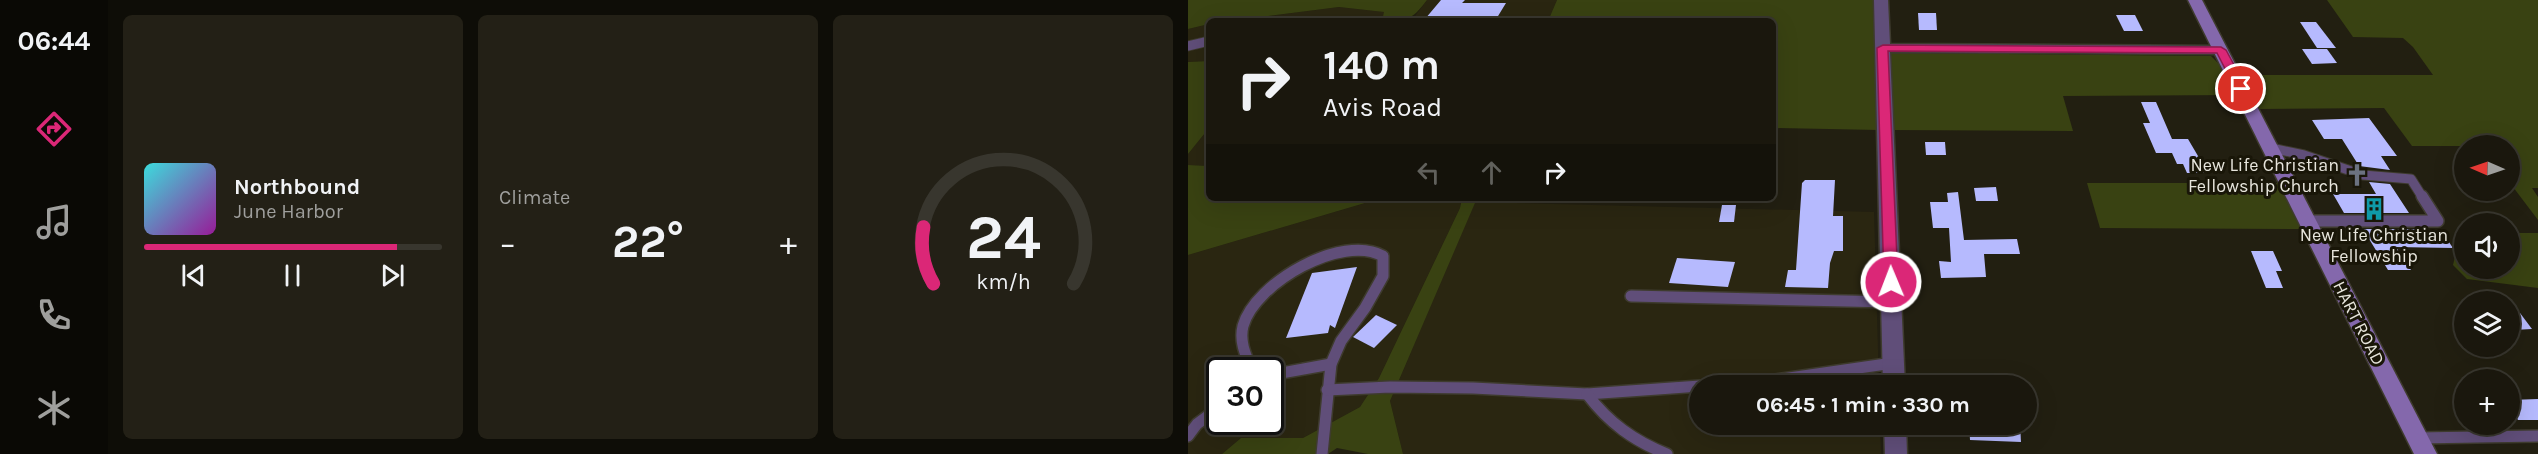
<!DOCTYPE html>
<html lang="en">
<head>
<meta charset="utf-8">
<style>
  body { margin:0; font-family:Karla,sans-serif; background:#232016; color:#f1f3f6; height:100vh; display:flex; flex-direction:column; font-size:22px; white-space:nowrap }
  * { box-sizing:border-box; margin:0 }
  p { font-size:20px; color:#9f9f9d }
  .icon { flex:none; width:33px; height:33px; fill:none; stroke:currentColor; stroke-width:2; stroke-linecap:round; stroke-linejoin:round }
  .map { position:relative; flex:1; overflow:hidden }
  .drawer { display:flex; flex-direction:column; gap:15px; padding:15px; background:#0e0d07; width:1080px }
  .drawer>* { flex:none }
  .top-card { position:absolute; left:18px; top:18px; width:570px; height:183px; border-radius:9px; box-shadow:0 6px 24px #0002,0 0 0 2px #38362e; background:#1a170d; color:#f1f3f6; overflow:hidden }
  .needle { width:39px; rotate:272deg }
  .tools { position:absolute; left:1266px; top:135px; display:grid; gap:12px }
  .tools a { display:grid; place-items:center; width:66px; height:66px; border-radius:50%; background:#1a170d; box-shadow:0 6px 24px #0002,0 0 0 2px #38362e; font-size:30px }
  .speed { position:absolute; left:18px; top:357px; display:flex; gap:12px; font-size:30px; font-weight:700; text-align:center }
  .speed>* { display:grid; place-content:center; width:78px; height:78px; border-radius:50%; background:#1a170d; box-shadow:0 6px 24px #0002,0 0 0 2px #38362e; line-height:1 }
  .speed .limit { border:3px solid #111; border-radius:9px; background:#fff; color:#111 }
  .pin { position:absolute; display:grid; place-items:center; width:51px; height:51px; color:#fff; margin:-26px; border:3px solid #fff; border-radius:50%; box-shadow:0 2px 6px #0007 }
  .me { position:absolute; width:66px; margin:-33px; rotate:359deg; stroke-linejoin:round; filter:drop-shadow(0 0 4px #0008) }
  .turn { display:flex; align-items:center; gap:21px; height:126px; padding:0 18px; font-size:27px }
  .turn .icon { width:78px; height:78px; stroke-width:2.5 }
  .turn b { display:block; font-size:42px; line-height:51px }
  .lanes { display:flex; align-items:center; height:57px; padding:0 18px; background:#0003; justify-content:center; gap:30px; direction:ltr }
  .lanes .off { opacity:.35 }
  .big { font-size:45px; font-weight:700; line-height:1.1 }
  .drawer .widget { flex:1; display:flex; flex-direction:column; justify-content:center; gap:9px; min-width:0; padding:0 21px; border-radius:9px; background:#232016 }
  .drawer .dial { align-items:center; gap:0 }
  .dial svg { height:156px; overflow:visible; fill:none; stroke:#38362e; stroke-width:7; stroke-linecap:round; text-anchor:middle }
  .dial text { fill:#f1f3f6; stroke:none }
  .song { display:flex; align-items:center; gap:18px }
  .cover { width:72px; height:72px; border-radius:9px; background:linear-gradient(135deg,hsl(180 70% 55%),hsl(300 70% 35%)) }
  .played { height:6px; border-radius:3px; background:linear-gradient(90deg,#db2777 85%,#38362e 85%) }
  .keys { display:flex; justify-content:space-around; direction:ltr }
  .heat { display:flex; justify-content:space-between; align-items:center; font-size:33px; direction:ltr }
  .drawer .tiles { flex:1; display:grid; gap:15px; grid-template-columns:repeat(3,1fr) }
  .trip { position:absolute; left:501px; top:375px; width:348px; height:60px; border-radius:30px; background:#1a170d; box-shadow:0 6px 24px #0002,0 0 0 2px #38362e; font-weight:700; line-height:60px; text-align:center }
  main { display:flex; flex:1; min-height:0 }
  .tabs { display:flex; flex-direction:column; width:108px; justify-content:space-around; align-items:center; background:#0a0905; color:#9f9f9d }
  .tabs .icon { width:42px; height:42px }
  .tabs .on { color:#db2777 }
  .tabs b { font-size:27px; color:#f1f3f6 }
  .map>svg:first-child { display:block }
  .built { fill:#2a2611; fill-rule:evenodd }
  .green { fill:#394212 }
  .building { fill:#b6bafe }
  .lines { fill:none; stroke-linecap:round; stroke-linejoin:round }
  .lane-far1-casing { stroke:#3e3b2e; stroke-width:11 }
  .lane-casing { stroke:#3e3b2e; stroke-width:14 }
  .street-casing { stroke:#3e3b2e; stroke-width:3 }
  .secondary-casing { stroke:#3e3b2e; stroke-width:3 }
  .lane-far1 { stroke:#604e79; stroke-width:9 }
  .lane { stroke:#604e79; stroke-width:11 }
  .street { fill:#604e79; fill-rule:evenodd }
  .secondary { fill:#8468ac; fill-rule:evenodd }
  .route { fill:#db2777; stroke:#8e194d; stroke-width:1.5 }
  .labels { text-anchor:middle; stroke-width:6; stroke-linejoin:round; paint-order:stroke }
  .poi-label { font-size:18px; fill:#e8e6dd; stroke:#191608; text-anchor:end }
  .street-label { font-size:18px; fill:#e8e6dd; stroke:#191608 }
</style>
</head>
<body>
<main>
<nav class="tabs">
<b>06:44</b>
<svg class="icon on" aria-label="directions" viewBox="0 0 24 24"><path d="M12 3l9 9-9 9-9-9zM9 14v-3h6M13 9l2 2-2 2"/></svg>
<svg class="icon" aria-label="music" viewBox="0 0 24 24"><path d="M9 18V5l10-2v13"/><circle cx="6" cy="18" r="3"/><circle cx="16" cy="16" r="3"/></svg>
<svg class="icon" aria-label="phone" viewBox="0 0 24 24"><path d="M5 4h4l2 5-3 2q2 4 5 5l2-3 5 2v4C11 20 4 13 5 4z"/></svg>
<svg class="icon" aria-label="climate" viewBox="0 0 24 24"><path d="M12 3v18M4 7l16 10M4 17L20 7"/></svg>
</nav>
<section class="drawer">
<div class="tiles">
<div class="widget">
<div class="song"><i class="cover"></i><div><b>Northbound</b><p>June Harbor</p></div></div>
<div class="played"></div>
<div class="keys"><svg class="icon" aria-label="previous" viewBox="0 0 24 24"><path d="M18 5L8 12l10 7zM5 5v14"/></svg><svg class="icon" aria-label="pause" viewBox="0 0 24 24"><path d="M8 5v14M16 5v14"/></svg><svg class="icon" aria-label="next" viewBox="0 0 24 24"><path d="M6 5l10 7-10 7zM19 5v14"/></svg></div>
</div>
<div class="widget"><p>Climate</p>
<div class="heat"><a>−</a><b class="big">22°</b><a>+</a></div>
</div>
<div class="widget dial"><svg viewBox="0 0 100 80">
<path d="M14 69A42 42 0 1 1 86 69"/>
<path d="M14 69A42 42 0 0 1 9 40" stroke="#db2777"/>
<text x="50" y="56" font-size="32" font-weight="700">24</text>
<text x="50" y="72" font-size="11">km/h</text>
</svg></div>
</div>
</section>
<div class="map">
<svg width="1350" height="454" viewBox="0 0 1350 454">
  <rect width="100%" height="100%" fill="#221f11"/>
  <g class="built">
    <path d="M239,0H369L360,21H216L227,16Z"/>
    <path d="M151,7L197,12L194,21H42Z"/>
    <path d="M21,24V61L0,62V29Z"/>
    <path d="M21,128V166L0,165V154Z"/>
    <path d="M207,198H274L272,208L191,378L172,407L115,438H53L34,454H0V255L177,203ZM32,370H82V422H32Z"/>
    <path d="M287,202L686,212L691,385L512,386V424L692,425L693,454H215L202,401Z"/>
  </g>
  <g class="green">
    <path d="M0,0H239C223,21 219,21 194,21L196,12L151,7L42,21H21V24L0,29Z"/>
    <path d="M369,0H686L691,130L585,128V21H360Z"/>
    <path d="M1139,0H1350V188H1344L1350,197V220L1322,183V146H1224L1196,108L1069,109L1052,75H1245L1225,47L1215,38L1165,37Z"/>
    <path d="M700,53L1023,56L1032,65L1048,95L875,96L885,131L702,130Z"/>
    <path d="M21,61V128L0,154V62Z"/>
    <path d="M0,165L21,166V198H207L177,203L0,255Z"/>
    <path d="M899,183H1094L1117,229L912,228Z"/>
    <path d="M274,198H294L287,203L202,401L215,454H180L149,448L140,454H34L53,438H115L172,407L191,378L272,208Z"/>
    <path d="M1273,232H1276V268H1322V233H1350V288L1279,279L1265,265Z"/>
  </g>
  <g class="building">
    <path d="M253,0H277L274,3H318L307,21L237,19Z"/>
    <path d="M730,13H748L749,30H731Z"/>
    <path d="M928,15H947L955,31H936Z"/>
    <path d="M1112,22H1128L1148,48H1129Z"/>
    <path d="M1114,49H1139L1149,63L1124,64Z"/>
    <path d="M953,102H968L984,139H1000L1020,173H999L995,164H989L984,153H968L955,123H962Z"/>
    <path d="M1181,118L1209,156H1193L1202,170L1171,166L1154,139H1136L1124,120Z"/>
    <path d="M737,142H757L758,155H738Z"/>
    <path d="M617,180H647L645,216H655V251H646L642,263L640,288L597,287L600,270H608L614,183Z"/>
    <path d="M1181,182L1202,184L1221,213H1156L1145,194H1188Z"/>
    <path d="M808,187L810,201H788L786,188Z"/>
    <path d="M770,192L776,240L829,239L832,254H796L798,277L753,278L751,261L763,262L761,228H745L742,202H760L759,193Z"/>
    <path d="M534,205H548L546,222H531Z"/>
    <path d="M1175,229H1231L1233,232H1254L1265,248L1208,247L1223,270H1200Z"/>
    <path d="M1063,251H1085L1094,271H1088L1095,288H1078Z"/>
    <path d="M489,258L547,262L540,287L481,283Z"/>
    <path d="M169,267L147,328L142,325L140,333L98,338L124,273Z"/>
    <path d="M1332,313L1344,329L1326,330L1322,324V314Z"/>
    <path d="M188,315L209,325L186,348L165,337Z"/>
    <path d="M1350,399V420H1330L1322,407V400Z"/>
    <path d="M781,424H832L833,442L782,440Z"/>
  </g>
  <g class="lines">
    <g class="lane-far1-casing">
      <g id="lane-far1">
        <path d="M0,46L21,41"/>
        <path d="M1083,148L1116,155L1175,175L1223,179L1235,198"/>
      </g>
    </g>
    <g class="lane-casing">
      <g id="lane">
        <path d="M1119,221H1250L1234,196"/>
        <path d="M443,296L704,302"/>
        <path d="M64,370C58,356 51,342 55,326C67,283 154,233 195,256V276L177,308L153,341L143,364L134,454"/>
        <path d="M82,375L143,364"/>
        <path d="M519,386L567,383L705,363"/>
        <path d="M139,390L202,387L285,388L399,394L512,386"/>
        <path d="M399,394C421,423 446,441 479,454"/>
        <path d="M0,436L9,424L32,407"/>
        <path d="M1230,438L1350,436"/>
      </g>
    </g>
    <g class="street-casing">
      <g id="street">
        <path d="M686,0H700L702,44L1033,46L1040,50L1033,54L702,52L717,386H695Z"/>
        <path d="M696,424H718L719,454H697Z"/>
      </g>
    </g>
    <g class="secondary-casing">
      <path id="secondary" d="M1000,0H1014L1249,454H1226Z"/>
    </g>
    <use href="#lane-far1" class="lane-far1"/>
    <use href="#lane" class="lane"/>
    <use href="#street" class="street"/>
    <use href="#secondary" class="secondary"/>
  </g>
  <path class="route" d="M695,45L1033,47L1038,50L1059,89L1057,92H1049L1029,53L700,51L710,282L708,286H698L696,282L689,48Z"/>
  <defs>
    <g id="church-bare" transform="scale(1.8)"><path d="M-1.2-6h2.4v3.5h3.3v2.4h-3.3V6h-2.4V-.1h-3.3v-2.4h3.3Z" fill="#6b7280" stroke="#191608" stroke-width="2.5" paint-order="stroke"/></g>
    <g id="building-bare" transform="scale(1.8)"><path d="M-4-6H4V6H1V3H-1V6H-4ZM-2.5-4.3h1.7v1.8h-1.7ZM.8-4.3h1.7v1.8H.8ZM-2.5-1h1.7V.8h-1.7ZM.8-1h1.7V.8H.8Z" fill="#0f9aa8" stroke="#191608" stroke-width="2.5" paint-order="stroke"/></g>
  </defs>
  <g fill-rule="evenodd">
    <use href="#church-bare" x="1169" y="175"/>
    <use href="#building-bare" x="1186" y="209"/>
  </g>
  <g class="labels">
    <g class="poi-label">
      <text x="1151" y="171">New Life Christian<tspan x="1151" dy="21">Fellowship Church</tspan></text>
      <text x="1186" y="241" text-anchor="middle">New Life Christian<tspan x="1186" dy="21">Fellowship</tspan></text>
    </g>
    <g class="street-label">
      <text transform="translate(1171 323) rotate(63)" y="6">HART ROAD</text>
    </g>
  </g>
</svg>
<div class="tools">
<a><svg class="needle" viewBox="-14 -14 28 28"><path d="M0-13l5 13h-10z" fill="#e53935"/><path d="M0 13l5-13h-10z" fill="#9f9f9d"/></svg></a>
<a><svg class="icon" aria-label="sound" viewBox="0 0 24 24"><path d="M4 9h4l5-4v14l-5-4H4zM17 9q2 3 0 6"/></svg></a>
<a><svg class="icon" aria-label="layers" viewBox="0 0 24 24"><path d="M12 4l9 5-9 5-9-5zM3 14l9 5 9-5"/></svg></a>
<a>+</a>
</div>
<div class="speed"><div class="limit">30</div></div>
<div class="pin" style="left:1053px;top:89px;background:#d93025"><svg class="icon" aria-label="arrive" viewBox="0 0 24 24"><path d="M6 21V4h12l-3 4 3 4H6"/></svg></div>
<svg class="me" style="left:703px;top:282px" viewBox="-20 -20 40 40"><circle r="17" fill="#db2777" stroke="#fff" stroke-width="3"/><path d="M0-11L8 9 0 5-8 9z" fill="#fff"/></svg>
<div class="trip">06:45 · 1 min · 330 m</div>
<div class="top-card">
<div class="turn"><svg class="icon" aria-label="right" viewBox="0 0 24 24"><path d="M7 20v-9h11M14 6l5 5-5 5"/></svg><div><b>140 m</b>Avis Road</div></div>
<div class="lanes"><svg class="icon off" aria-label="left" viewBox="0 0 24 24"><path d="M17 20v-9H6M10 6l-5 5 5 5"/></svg><svg class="icon off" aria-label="ahead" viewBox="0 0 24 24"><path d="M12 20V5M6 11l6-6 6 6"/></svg><svg class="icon" aria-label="right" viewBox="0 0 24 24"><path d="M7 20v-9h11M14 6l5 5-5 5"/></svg></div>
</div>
</div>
</main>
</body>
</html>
